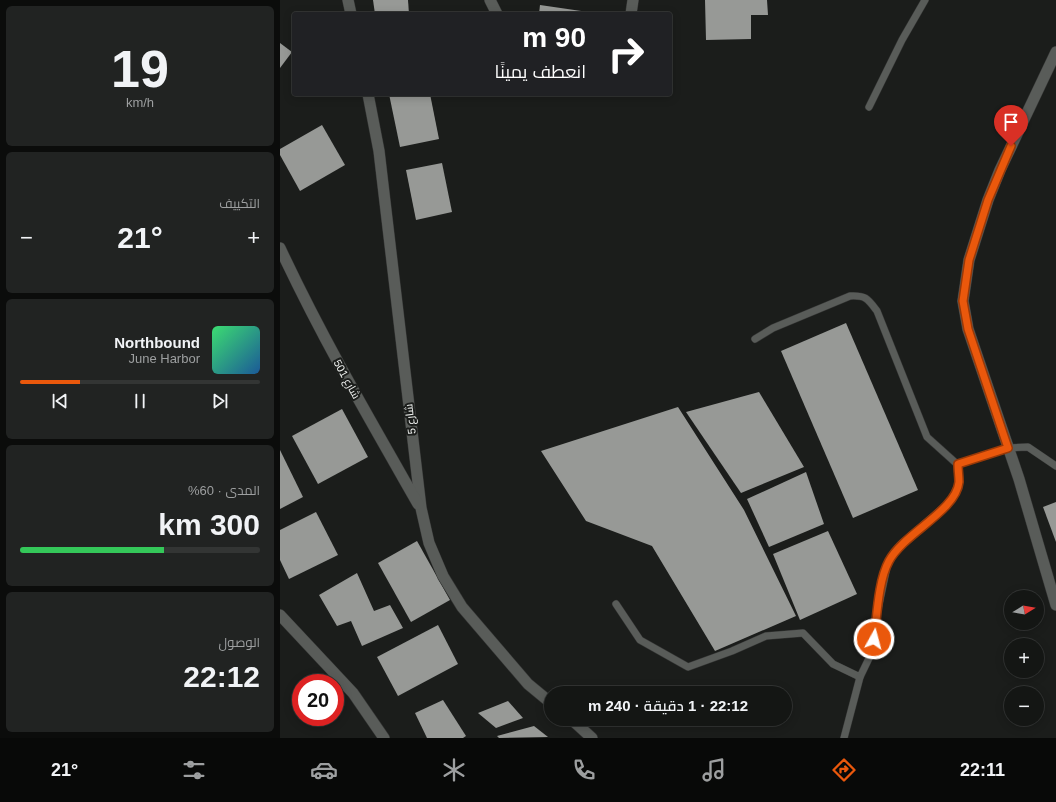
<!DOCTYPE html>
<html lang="ar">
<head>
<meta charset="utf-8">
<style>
  body { margin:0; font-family:Arial,Cairo,sans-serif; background:#212322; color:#f1f3f6; direction:rtl; height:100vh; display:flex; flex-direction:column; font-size:15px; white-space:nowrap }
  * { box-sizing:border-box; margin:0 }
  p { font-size:13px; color:#9d9fa0 }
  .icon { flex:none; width:22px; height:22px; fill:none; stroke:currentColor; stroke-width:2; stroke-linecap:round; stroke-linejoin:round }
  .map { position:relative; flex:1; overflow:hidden; direction:ltr }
  .sheet { display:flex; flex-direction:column; gap:6px; padding:6px; background:#0b0c0b; width:280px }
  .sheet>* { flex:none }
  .guide { position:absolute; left:12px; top:12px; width:380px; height:84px; border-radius:4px; box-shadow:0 2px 10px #0003,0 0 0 1px #333534; direction:rtl; background:#202124; color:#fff; overflow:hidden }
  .needle { width:26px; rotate:79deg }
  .tools { position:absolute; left:724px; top:590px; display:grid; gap:8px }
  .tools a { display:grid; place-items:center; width:40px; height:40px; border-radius:50%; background:#141614; box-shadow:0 2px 10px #0003,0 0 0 1px #333534; font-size:20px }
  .speed { position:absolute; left:12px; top:674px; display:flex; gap:8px; font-size:20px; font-weight:700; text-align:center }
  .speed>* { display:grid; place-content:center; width:52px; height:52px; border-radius:50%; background:#141614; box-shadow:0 2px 10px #0003,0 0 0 1px #333534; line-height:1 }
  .speed .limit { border:6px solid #d22; background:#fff; color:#111 }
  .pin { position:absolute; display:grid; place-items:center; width:34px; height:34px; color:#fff; margin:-41px -17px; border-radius:50% 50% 50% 0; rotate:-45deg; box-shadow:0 0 4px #0007 }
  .pin .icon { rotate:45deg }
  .me { position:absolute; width:44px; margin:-22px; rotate:7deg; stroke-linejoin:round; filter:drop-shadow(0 0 3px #0008) }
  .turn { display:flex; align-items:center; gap:14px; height:84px; padding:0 20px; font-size:18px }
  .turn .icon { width:52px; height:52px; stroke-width:2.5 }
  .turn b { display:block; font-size:28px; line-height:34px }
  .big { font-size:30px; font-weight:600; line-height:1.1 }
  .sheet .card { flex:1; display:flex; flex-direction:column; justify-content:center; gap:6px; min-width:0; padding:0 14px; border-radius:6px; background:#212322 }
  .sheet .dial { align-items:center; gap:0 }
  .dial b { font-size:52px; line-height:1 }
  .song { display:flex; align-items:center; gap:12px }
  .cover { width:48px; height:48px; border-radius:6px; background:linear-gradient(135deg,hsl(140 70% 55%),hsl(210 70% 35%)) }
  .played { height:4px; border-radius:2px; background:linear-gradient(90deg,#ea580c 25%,#333534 25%) }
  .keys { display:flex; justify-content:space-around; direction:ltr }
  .heat { display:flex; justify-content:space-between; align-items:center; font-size:22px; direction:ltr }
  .charge { height:6px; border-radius:3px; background:linear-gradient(90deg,#34c759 60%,#333534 0) }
  .trip { position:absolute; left:264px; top:686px; width:248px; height:40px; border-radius:20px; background:#141614; box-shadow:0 2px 10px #0003,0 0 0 1px #333534; font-weight:600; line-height:40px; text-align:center; direction:rtl }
  .menu { display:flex; height:64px; justify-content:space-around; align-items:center; background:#080908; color:#9d9fa0 }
  .menu .icon { width:28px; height:28px }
  .menu .active { color:#ea580c }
  .menu b { font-size:18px; color:#f1f3f6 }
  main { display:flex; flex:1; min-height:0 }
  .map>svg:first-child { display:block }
  .building { fill:#979996 }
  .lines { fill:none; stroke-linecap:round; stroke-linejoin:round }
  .service-casing { stroke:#353635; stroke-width:8 }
  .minor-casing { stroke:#353635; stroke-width:12 }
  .tertiary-casing { stroke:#353635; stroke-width:12 }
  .service { stroke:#595c59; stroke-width:7 }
  .minor { stroke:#595c59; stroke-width:11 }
  .tertiary { stroke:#595c59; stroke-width:11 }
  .route-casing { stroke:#983908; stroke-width:10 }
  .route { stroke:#ea580c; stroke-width:7 }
  .labels { text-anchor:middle; stroke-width:4; stroke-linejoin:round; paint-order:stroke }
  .street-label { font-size:11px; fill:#f0f2f0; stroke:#1b1d1b }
</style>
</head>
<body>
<main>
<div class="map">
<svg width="776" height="738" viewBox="0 0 776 738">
  <rect width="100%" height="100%" fill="#1b1d1b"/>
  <g class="building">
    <path d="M93,0H128L129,14H95Z"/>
    <path d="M425,0H487L488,15H471V39L426,40Z"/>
    <path d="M260,5L315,13V14H259Z"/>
    <path d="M0,43L12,52L0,68Z"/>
    <path d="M109,94H150L159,139L120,147Z"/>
    <path d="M42,125L65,165L20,191L0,155V149Z"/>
    <path d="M162,163L172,212L136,220L126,170Z"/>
    <path d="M566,323L638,490L573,518L501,351Z"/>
    <path d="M479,392L524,467L461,493L406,412Z"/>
    <path d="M398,407L464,510L516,616L435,651L372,546L306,521L261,451Z"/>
    <path d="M62,409L88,457L38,484L12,436Z"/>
    <path d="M0,450L23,497L0,509Z"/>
    <path d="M526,472L544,524L489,547L467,499Z"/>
    <path d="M776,502V542L763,507Z"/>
    <path d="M36,512L58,555L9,579L0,560V530Z"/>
    <path d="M548,531L577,594L520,620L493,554Z"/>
    <path d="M137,541L170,600L131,622L98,563Z"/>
    <path d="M77,573L94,611L110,605L123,628L82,646L71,621L57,626L39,595Z"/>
    <path d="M158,625L178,664L118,696L97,657Z"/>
    <path d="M163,700L186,736L183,738H147L135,713Z"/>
    <path d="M228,701L243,718L216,728L198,713Z"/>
    <path d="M254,726L268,737L219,738L217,736Z"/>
  </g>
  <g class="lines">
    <g class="service-casing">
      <g id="service">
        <path d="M589,107L622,40L645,0"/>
        <path d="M475,339L493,328L570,296C586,295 588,299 597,311L647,437L677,464L728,448L748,447L776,466"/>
        <path d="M336,604L360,640L408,667L452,651L486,636L523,633L553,664L580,677L592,652L597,614L608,562L620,545L671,501L679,483L677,464"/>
        <path d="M564,738L580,677"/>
      </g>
    </g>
    <g class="minor-casing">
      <g id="minor">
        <path d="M68,0L71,14"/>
        <path d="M776,52L720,170L708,200L689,260L683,301L688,329L739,479L776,605"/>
        <path d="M88,94L99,151L141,508L149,543L163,576L182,607L248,684L271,703"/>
        <path d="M0,248C41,336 90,420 138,504"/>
        <path d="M0,615L73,693L104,738"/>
        <path d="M291,719L312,738"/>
      </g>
    </g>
    <g class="tertiary-casing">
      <g id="tertiary">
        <path d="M210,0L217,14"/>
        <path d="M351,14L353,0"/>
      </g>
    </g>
    <use href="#service" class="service"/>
    <use href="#minor" class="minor"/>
    <use href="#tertiary" class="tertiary"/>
  </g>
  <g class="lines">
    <g class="route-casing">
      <path id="route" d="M594,639C597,617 598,581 609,561C624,533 676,511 679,482C679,476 678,470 678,464L728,448L688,329L683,301L689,260L708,200L731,146"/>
    </g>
    <use href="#route" class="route"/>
  </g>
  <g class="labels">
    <g class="street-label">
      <text transform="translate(67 379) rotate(61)" y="4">شارع 501</text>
      <text transform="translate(130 419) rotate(-97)" y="4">شارع 5</text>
    </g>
  </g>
</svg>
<div class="tools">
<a><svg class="needle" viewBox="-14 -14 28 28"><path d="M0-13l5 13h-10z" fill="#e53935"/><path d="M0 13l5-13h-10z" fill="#9d9fa0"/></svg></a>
<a>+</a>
<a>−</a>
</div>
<div class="speed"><div class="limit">20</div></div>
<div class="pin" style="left:731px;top:146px;background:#d93025"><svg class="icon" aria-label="arrive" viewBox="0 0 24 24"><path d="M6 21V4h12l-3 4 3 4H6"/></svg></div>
<svg class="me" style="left:594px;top:639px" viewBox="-20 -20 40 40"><circle r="17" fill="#ea580c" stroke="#fff" stroke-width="3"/><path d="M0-11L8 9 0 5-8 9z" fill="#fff"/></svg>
<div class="trip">22:12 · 1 دقيقة · 240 m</div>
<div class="guide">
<div class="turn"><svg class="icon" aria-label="right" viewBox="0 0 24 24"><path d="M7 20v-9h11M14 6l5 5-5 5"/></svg><div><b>90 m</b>انعطف يمينًا</div></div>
</div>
</div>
<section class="sheet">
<div class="card dial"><b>19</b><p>km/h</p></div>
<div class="card"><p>التكييف</p>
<div class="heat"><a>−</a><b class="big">21°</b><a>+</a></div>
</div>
<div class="card">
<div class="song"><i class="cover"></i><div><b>Northbound</b><p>June Harbor</p></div></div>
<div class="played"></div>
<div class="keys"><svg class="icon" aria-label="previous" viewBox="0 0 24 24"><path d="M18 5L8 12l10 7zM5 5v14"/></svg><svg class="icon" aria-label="pause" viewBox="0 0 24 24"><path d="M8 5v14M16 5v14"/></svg><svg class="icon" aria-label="next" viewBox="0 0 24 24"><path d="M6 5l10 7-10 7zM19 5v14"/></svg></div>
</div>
<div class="card"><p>المدى · 60%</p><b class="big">300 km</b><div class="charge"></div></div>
<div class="card"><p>الوصول</p><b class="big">22:12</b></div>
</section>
</main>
<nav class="menu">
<b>22:11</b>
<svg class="icon active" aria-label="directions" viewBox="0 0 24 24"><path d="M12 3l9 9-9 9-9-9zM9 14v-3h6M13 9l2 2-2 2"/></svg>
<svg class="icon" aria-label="music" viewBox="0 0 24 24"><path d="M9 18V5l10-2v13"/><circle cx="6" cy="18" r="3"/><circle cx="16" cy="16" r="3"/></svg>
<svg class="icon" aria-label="phone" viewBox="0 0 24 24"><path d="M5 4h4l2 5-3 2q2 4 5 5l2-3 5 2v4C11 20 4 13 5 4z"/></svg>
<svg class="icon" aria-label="climate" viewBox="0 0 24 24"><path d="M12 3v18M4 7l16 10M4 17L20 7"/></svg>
<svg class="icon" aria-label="car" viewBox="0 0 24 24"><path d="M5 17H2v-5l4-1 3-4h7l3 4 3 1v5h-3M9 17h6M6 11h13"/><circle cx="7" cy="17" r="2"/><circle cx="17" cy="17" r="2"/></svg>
<svg class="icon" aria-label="filters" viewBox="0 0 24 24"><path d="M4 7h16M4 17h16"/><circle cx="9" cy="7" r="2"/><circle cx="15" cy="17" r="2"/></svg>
<b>21°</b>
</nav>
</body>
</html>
